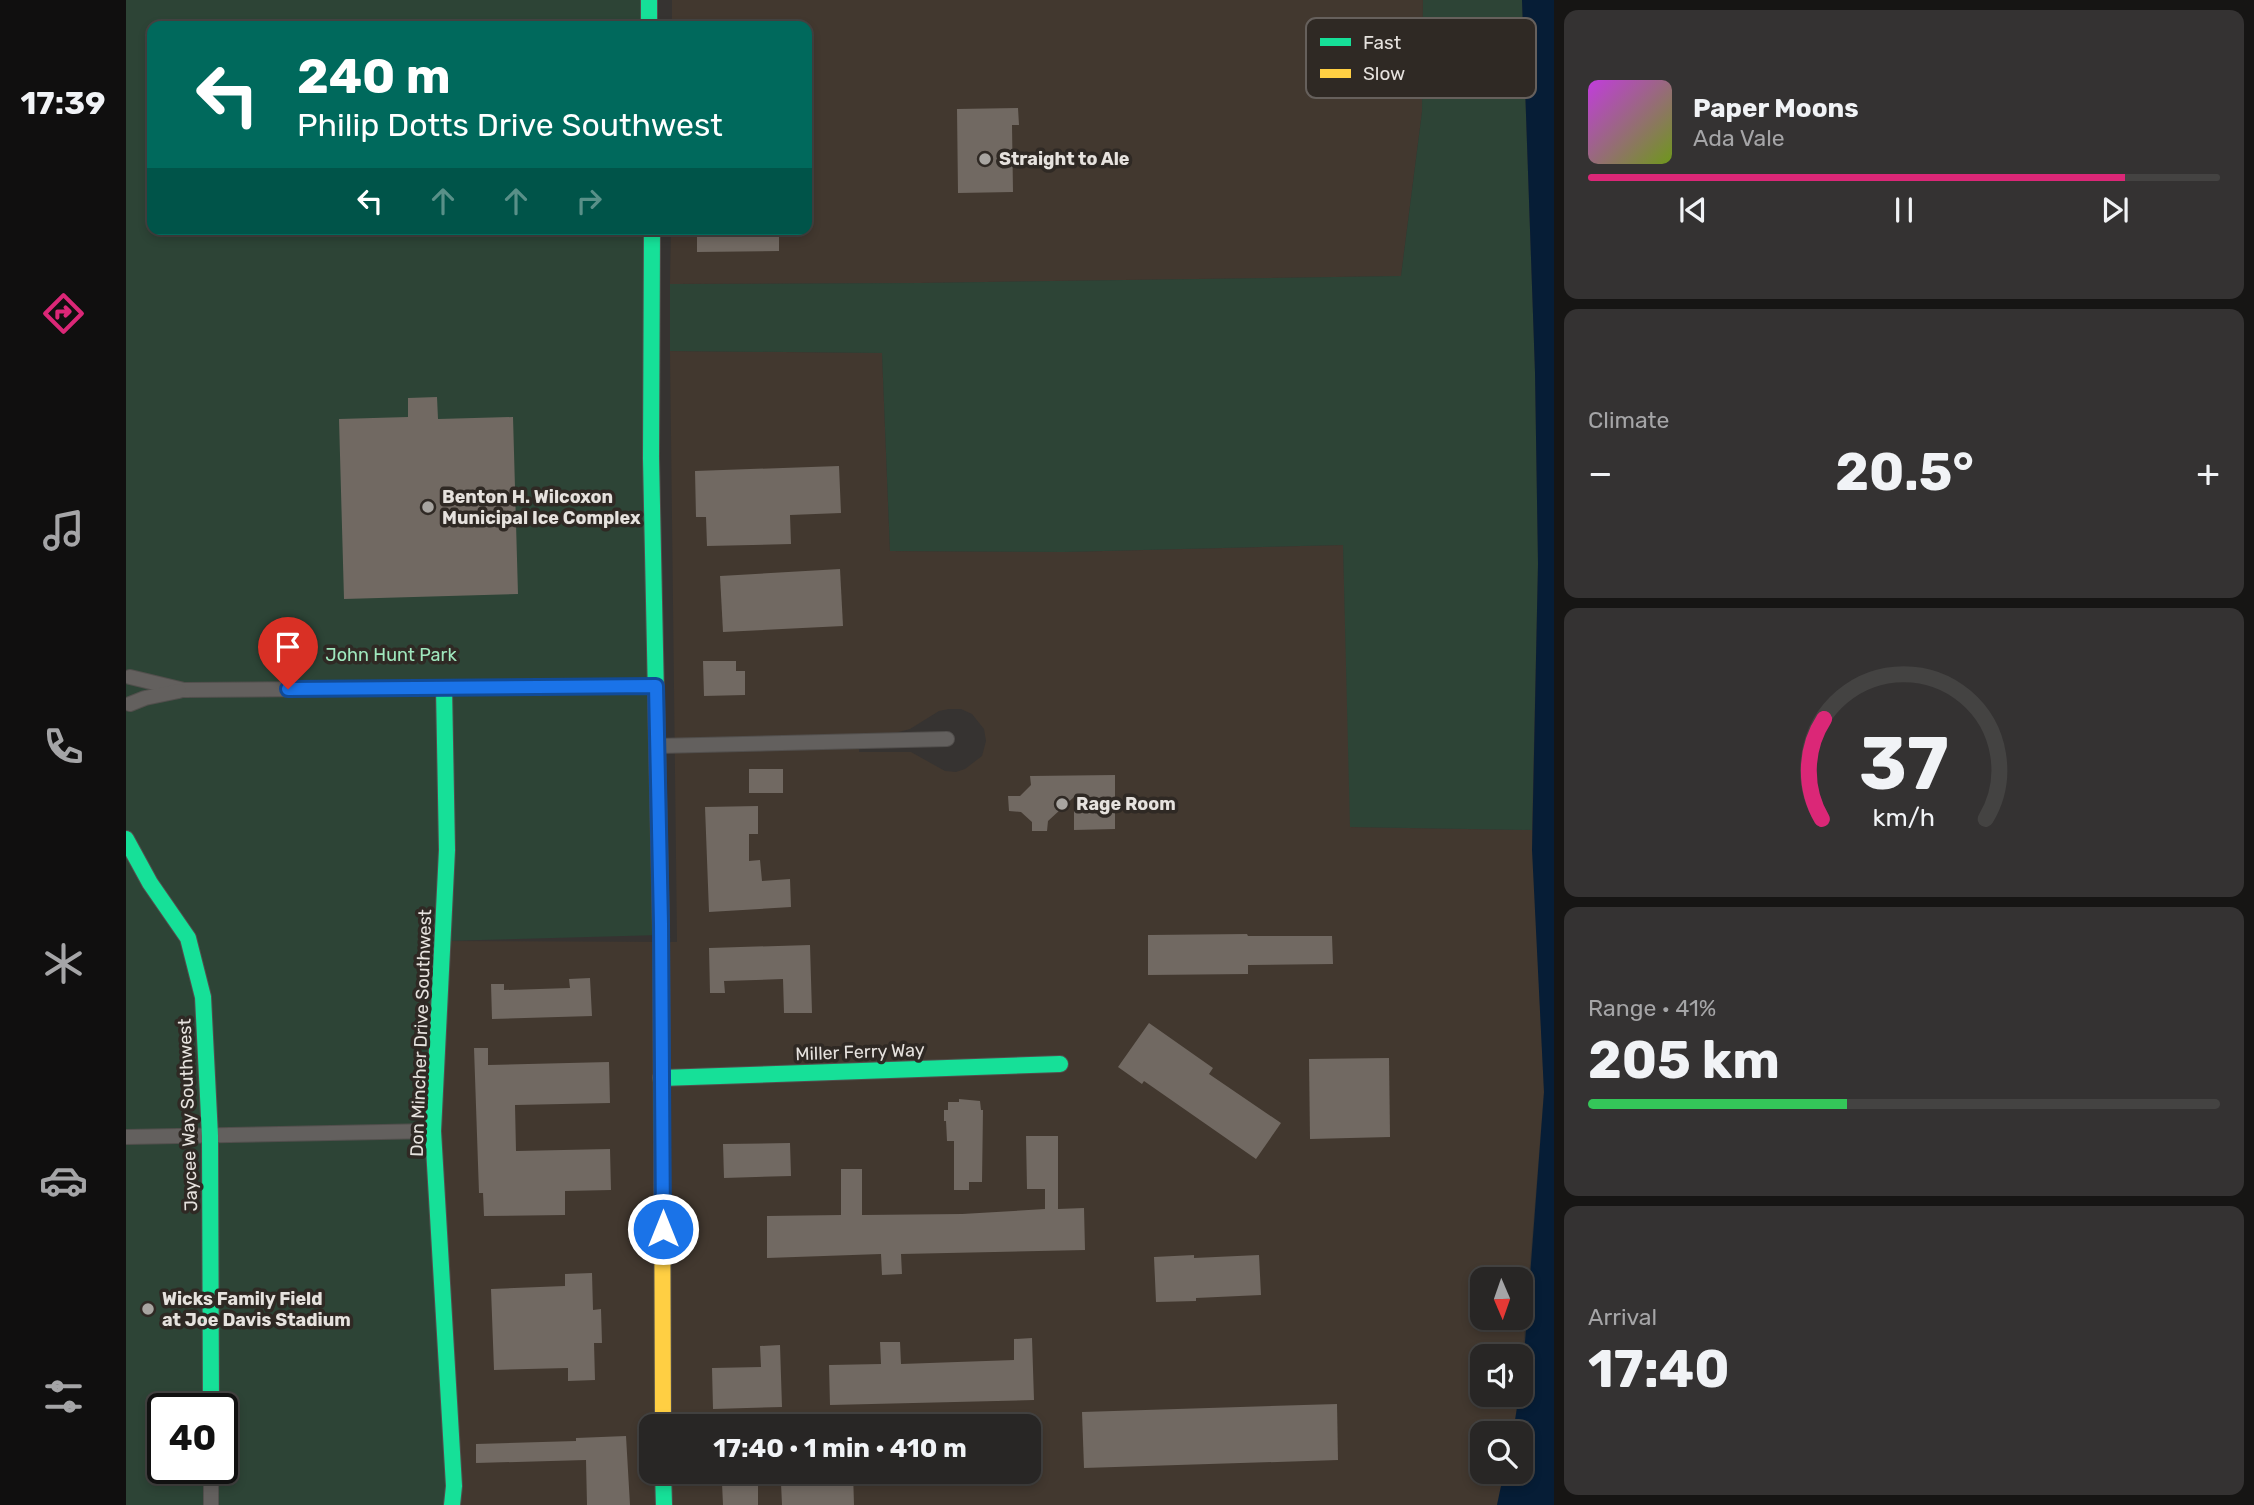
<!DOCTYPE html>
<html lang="en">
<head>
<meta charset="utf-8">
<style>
  body { margin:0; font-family:Rubik,sans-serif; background:#343232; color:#f1f3f6; height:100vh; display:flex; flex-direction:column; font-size:26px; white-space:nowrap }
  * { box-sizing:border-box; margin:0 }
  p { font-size:23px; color:#a5a5a7 }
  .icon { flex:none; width:38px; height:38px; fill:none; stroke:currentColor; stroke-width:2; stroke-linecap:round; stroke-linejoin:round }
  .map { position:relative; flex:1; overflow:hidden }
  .panel { display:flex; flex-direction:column; gap:10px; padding:10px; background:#161514; width:700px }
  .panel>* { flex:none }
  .guide { position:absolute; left:21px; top:21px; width:665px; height:214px; border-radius:14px; box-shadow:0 4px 10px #0003,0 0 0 2px #444342; background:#00695c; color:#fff; overflow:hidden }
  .needle { width:46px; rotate:178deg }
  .controls { position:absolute; left:1344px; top:1267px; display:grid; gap:14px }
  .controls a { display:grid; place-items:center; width:63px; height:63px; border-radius:14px; background:#282625; box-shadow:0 4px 10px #0003,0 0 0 2px #444342; font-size:35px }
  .speed { position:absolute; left:21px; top:1393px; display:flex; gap:14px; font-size:35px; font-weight:700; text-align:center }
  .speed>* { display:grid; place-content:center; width:91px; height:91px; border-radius:50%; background:#282625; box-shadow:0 4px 10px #0003,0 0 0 2px #444342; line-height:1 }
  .speed .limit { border:4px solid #111; border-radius:10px; background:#fff; color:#111 }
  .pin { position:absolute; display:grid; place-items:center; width:60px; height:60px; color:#fff; margin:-72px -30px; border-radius:50% 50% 50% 0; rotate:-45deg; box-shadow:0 0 7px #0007 }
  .pin .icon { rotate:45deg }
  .me { position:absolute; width:77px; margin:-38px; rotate:0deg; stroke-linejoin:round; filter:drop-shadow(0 0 5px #0008) }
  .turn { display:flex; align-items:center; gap:24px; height:147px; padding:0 35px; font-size:32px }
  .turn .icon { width:91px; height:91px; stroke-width:2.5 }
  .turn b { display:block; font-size:49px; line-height:60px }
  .lanes { display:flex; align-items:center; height:66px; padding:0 35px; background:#0003; justify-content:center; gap:35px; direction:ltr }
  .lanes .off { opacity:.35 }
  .big { font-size:52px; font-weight:700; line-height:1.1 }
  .panel .widget { flex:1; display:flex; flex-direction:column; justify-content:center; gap:10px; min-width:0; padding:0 24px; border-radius:14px; background:#343232 }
  .panel .dial { align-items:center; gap:0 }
  .dial svg { height:182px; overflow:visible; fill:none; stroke:#444342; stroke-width:7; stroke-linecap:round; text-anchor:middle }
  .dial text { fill:#f1f3f6; stroke:none }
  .song { display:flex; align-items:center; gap:21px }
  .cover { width:84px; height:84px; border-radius:10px; background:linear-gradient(135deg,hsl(290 70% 55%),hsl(80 70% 35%)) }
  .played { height:7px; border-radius:4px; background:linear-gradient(90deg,#db2777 85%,#444342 85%) }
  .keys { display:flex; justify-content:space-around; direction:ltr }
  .heat { display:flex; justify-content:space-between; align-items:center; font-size:38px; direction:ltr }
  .charge { height:10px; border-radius:5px; background:linear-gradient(90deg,#34c759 41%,#444342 0) }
  .trip { position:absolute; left:513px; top:1414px; width:402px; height:70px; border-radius:14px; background:#282625; box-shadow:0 4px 10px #0003,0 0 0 2px #444342; font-weight:700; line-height:70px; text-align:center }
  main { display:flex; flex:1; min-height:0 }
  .menu { display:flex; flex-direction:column; width:126px; justify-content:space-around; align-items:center; background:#100f0f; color:#a5a5a7 }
  .menu .icon { width:49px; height:49px }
  .menu .active { color:#db2777 }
  .menu b { font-size:32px; color:#f1f3f6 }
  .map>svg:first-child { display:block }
  .built { fill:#42382f; fill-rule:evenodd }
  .green { fill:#2d4436; fill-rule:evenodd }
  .water { fill:#061d36 }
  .building { fill:#716962 }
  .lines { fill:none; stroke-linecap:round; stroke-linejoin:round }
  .street-casing { stroke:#524f4d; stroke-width:16 }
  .fast-casing { stroke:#524f4d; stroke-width:18 }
  .slow-casing { stroke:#524f4d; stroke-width:18 }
  .street { stroke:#63605e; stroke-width:14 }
  .fast { stroke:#16e098; stroke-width:16 }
  .slow { stroke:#ffcf43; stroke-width:16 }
  .route-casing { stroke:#114b97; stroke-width:18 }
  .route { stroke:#1a73e8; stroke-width:12 }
  .poi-dot { fill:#a8a5a1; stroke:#2f2924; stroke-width:2.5 }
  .labels { text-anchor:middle; stroke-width:7; stroke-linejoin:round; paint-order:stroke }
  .poi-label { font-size:18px; font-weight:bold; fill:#e6e2de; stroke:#2f2924; text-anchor:start }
  .park-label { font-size:18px; fill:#9fe7bd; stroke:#2f2924 }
  .street-label { font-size:18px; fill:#e6e2de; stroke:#2f2924 }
  .key { fill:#2f2924; stroke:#66605c; stroke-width:2 }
  .key-label { font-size:19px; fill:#e6e2de }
</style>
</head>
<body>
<main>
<nav class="menu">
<b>17:39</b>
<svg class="icon active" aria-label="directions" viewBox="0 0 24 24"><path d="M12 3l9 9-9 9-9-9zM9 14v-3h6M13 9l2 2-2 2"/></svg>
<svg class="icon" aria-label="music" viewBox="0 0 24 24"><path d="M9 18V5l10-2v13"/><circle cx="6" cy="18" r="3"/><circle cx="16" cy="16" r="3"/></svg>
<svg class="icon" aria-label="phone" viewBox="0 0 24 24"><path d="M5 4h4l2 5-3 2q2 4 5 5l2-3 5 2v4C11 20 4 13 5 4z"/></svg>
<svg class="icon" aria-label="climate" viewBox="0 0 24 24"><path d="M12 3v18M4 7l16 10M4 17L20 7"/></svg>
<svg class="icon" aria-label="car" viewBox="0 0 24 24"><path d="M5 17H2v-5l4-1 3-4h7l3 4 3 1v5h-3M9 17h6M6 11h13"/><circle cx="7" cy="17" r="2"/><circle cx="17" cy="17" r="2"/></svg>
<svg class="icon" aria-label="filters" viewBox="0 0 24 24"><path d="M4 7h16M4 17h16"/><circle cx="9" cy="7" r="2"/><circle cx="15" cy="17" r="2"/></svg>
</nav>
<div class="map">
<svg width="1428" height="1505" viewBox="0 0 1428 1505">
  <rect width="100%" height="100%" fill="#363331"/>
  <g class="built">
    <path d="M546,0H1297L1296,112L1275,276L795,283L544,284L545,229H681V26H546Z"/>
    <path d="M544,351L756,353L764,551L938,552L1217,545L1225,827L1406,830L1418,1092L1395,1375V1356H1356V1395H1393L1387,1433H1356V1472H1378L1371,1505H326L307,1131L316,941L551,942ZM823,709H835L846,714L858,729L860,741L856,756L839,769L830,772L819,771L785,752H733V734L769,733L784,729L813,711ZM1356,1279H1395V1318H1356ZM525,1426H903V1472H525Z"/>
  </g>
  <g class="green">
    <path d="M0,0H522L523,26H26V229H526L535,935L316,941L307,1131L326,1505H0ZM37,1409H96V1468H37Z"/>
    <path d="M1297,0H1396L1409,372L1412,564L1406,830L1224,827L1217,545L938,552L764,551L756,353L544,351V284L795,283L1275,276L1296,112Z"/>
  </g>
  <path class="water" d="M1396,0H1428V1505H1371L1378,1472H1395V1433H1387L1393,1395H1395L1418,1092L1406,850L1412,564L1409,372Z"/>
  <g class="building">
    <path d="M892,108L893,125H886L887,192L832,193L831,109Z"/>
    <path d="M571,229H653V251L571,252Z"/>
    <path d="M311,397L312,419L387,417L392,594L218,599L213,419L282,417V398Z"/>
    <path d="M713,466L715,513L664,515L665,544L581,546L580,517H570L569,471Z"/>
    <path d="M714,569L717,626L597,632L594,576Z"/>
    <path d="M577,661H610V671H619V695L578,696Z"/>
    <rect x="623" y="769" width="34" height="24"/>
    <path d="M989,775V829L948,830V797L922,821L921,831H906V822L895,812L883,811L882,796H894L905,785L904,776Z"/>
    <path d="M632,806V834H623V861L634,860L636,881L664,879L665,907L583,912L579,807Z"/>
    <path d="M1121,934L1122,936H1206L1207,964L1122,965V974L1022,975V935Z"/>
    <path d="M684,945L686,1013H658L657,979L598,981L599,993H584L583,948Z"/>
    <path d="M464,978L466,1016L366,1019L365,984H378V990L444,988L443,979Z"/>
    <path d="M1023,1023L1087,1068L1083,1074L1155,1123L1130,1159L1018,1081L1016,1084L992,1067Z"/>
    <path d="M348,1048H362V1065L483,1062L484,1103L389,1105L390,1151L484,1149L485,1190L439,1191V1215L358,1216L357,1193H353Z"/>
    <path d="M1263,1058L1264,1137L1184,1139L1183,1059Z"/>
    <path d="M833,1099L854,1101L855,1110H857L856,1182H843V1190H828V1141H821L820,1121H818V1110H822V1102H833Z"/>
    <path d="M900,1136H932V1209L958,1208L959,1250L775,1254L776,1274L756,1275L755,1254L641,1258V1216L715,1215V1169H736V1215L836,1214L919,1209V1189H901Z"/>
    <path d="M664,1143L665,1176L598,1178L597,1144Z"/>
    <path d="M1068,1255V1258L1133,1255L1135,1295L1070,1298V1301L1030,1302L1028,1257Z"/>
    <path d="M466,1273L467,1310L475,1309L476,1343H468L469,1380L442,1381V1368L368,1370L365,1289L439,1286V1274Z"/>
    <path d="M906,1338L908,1400L704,1405L703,1365L755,1364L754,1342H774L775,1364L888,1360V1339Z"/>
    <path d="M654,1345L656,1407L587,1409L586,1368L635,1367L634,1346Z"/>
    <path d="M1211,1404L1212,1460L958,1468L956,1412Z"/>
    <path d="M500,1436L504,1505H461L460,1460L350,1463V1444L450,1441V1438Z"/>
    <path d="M588,1472H727L728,1505H656L655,1483H632V1505H597L596,1483H588Z"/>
  </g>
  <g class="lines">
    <g class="street-casing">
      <g id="street">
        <path d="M4,677L58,690L530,686"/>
        <path d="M4,704L19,698L53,691"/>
        <path d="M531,746L821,739"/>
        <path d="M0,1137L307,1131"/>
        <path d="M85,1468V1505"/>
      </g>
    </g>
    <g class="fast-casing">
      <g id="fast">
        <path d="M523,0V26"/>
        <path d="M526,229L525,458L535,935L536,1144"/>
        <path d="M318,688L321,850L307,1131L328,1486L326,1505"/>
        <path d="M0,839L24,883L62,938L77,997L84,1136L85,1409"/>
        <path d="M535,1078L934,1064"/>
        <path d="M537,1472L538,1505"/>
      </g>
    </g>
    <g class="slow-casing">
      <path id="slow" d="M536,1144L537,1426"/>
    </g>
    <use href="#street" class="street"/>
    <use href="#fast" class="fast"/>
    <use href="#slow" class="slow"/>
  </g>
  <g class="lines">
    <g class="route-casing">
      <path id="route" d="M162,689L530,686L535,924L537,1229"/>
    </g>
    <use href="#route" class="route"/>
  </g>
  <g class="poi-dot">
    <circle cx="859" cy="159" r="7"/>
    <circle cx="302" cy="507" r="7"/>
    <circle cx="936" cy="804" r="7"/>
    <circle cx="22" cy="1309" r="7"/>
  </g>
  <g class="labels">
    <g class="poi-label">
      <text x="873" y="165">Straight to Ale</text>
      <text x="316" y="503">Benton H. Wilcoxon<tspan x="316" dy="21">Municipal Ice Complex</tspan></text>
      <text x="950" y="810">Rage Room</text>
      <text x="36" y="1305">Wicks Family Field<tspan x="36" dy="21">at Joe Davis Stadium</tspan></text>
    </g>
    <g class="park-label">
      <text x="265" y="661">John Hunt Park</text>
    </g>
    <g class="street-label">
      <text transform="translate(295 1033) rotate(-88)" y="6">Don Mincher Drive Southwest</text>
      <text transform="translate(734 1052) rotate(-2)" y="6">Miller Ferry Way</text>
      <text transform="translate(62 1115) rotate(-92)" y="6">Jaycee Way Southwest</text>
    </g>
  </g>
  <rect x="1180" y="18" width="230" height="80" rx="10" class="key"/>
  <rect x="1194" y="38" width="31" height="8" fill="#16e098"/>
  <rect x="1194" y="69" width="31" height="9" fill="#ffcf43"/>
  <g class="key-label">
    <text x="1237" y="49">Fast</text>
    <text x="1237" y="80">Slow</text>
  </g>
</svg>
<div class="controls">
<a><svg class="needle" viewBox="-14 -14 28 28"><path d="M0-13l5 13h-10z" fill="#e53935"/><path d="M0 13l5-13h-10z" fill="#a5a5a7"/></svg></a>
<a><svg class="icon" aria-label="sound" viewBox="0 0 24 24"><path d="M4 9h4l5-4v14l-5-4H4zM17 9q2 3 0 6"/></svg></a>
<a><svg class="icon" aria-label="search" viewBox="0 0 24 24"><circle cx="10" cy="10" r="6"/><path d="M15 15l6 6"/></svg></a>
</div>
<div class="speed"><div class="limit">40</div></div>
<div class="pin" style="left:162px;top:689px;background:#d93025"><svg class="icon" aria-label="arrive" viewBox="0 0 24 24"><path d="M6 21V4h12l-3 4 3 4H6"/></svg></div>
<svg class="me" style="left:537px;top:1229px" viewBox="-20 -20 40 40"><circle r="17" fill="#1a73e8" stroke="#fff" stroke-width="3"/><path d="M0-11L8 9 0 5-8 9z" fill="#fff"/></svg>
<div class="trip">17:40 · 1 min · 410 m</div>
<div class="guide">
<div class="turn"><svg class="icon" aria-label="left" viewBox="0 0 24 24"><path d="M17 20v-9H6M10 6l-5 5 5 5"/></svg><div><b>240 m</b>Philip Dotts Drive Southwest</div></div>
<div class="lanes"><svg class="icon" aria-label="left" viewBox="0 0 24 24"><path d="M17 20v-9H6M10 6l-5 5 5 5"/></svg><svg class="icon off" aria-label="ahead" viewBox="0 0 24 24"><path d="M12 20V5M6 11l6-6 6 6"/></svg><svg class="icon off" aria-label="ahead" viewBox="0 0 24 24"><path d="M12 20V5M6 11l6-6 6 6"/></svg><svg class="icon off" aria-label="right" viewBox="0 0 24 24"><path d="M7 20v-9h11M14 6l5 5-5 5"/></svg></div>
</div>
</div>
<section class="panel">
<div class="widget">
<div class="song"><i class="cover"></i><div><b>Paper Moons</b><p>Ada Vale</p></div></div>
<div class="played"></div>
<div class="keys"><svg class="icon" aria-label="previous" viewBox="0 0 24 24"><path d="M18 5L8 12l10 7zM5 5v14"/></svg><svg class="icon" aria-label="pause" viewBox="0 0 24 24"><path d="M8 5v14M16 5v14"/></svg><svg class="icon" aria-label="next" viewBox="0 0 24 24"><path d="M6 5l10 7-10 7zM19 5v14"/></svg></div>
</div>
<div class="widget"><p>Climate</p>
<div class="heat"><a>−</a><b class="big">20.5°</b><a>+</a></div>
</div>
<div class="widget dial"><svg viewBox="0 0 100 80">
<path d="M14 69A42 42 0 1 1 86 69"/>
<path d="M14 69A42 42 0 0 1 15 25" stroke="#db2777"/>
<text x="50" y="56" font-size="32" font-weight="700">37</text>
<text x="50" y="72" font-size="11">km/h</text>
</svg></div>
<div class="widget"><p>Range · 41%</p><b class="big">205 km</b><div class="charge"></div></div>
<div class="widget"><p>Arrival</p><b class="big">17:40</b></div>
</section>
</main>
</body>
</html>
